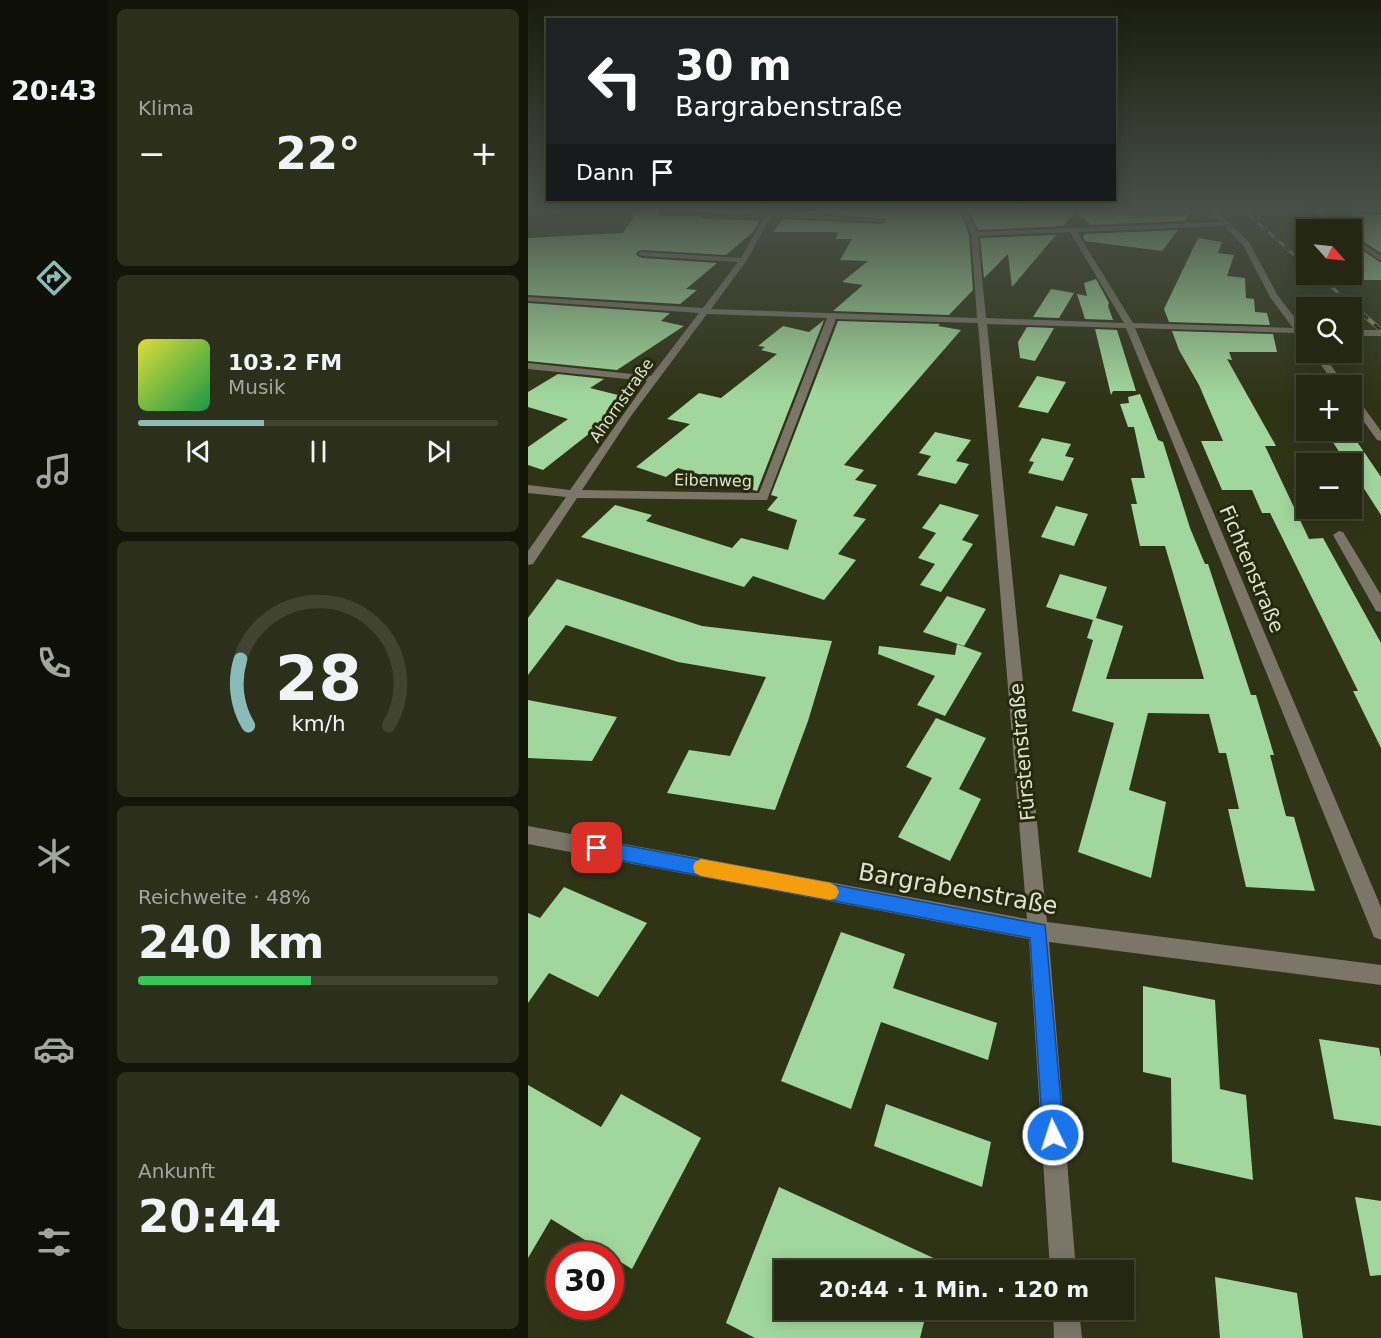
<!DOCTYPE html>
<html lang="de">
<head>
<meta charset="utf-8">
<style>
  body { margin:0; font-family:"DejaVu Sans",sans-serif; background:#2c2f1a; color:#f1f3f6; height:100vh; display:flex; flex-direction:column; font-size:22px; white-space:nowrap }
  * { box-sizing:border-box; margin:0 }
  p { font-size:20px; color:#a3a59f }
  .icon { flex:none; width:33px; height:33px; fill:none; stroke:currentColor; stroke-width:2; stroke-linecap:round; stroke-linejoin:round }
  .map { position:relative; flex:1; overflow:hidden }
  .side { display:flex; flex-direction:column; gap:9px; padding:9px; background:#141509; width:420px }
  .side>* { flex:none }
  .guide { position:absolute; left:18px; top:18px; width:570px; height:183px; border-radius:0px; box-shadow:0 3px 15px #0003,0 0 0 2px #414431; background:#202124; color:#fff; overflow:hidden }
  .needle { width:39px; rotate:117deg }
  .controls { position:absolute; left:768px; top:219px; display:grid; gap:12px }
  .controls a { display:grid; place-items:center; width:66px; height:66px; border-radius:0px; background:#242711; box-shadow:0 3px 15px #0003,0 0 0 2px #414431; font-size:30px }
  .speed { position:absolute; left:18px; top:1242px; display:flex; gap:12px; font-size:30px; font-weight:700; text-align:center }
  .speed>* { display:grid; place-content:center; width:78px; height:78px; border-radius:50%; background:#242711; box-shadow:0 3px 15px #0003,0 0 0 2px #414431; line-height:1 }
  .speed .limit { border:9px solid #d22; background:#fff; color:#111 }
  .pin { position:absolute; display:grid; place-items:center; width:51px; height:51px; color:#fff; margin:-26px; border-radius:12px; box-shadow:0 3px 9px #0006 }
  .me { position:absolute; width:66px; margin:-33px; rotate:356deg; stroke-linejoin:round; filter:drop-shadow(0 0 4px #0008) }
  .turn { display:flex; align-items:center; gap:21px; height:126px; padding:0 30px; font-size:27px }
  .turn .icon { width:78px; height:78px; stroke-width:2.5 }
  .turn b { display:block; font-size:42px; line-height:51px }
  .then { display:flex; align-items:center; height:57px; padding:0 30px; background:#0003; gap:12px; font-size:22px }
  .big { font-size:45px; font-weight:700; line-height:1.1 }
  .side .tile { flex:1; display:flex; flex-direction:column; justify-content:center; gap:9px; min-width:0; padding:0 21px; border-radius:9px; background:#2c2f1a }
  .side .dial { align-items:center; gap:0 }
  .dial svg { height:156px; overflow:visible; fill:none; stroke:#414431; stroke-width:7; stroke-linecap:round; text-anchor:middle }
  .dial text { fill:#f1f3f6; stroke:none }
  .song { display:flex; align-items:center; gap:18px }
  .cover { width:72px; height:72px; border-radius:9px; background:linear-gradient(135deg,hsl(60 70% 55%),hsl(140 70% 35%)) }
  .played { height:6px; border-radius:3px; background:linear-gradient(90deg,#8bbbb9 35%,#414431 35%) }
  .keys { display:flex; justify-content:space-around; direction:ltr }
  .heat { display:flex; justify-content:space-between; align-items:center; font-size:33px; direction:ltr }
  .charge { height:9px; border-radius:4px; background:linear-gradient(90deg,#34c759 48%,#414431 0) }
  .trip { position:absolute; left:246px; top:1260px; width:360px; height:60px; border-radius:0px; background:#242711; box-shadow:0 3px 15px #0003,0 0 0 2px #414431; font-weight:700; line-height:60px; text-align:center }
  main { display:flex; flex:1; min-height:0 }
  .dock { display:flex; flex-direction:column; width:108px; justify-content:space-around; align-items:center; background:#0e1007; color:#a3a59f }
  .dock .icon { width:42px; height:42px }
  .dock .active { color:#8bbbb9 }
  .dock b { font-size:27px; color:#f1f3f6 }
  .map>svg:first-child { display:block }
  .building { fill:#a1d79c }
  .lines { fill:none; stroke-linecap:round; stroke-linejoin:round }
  .minor { fill:#7b7668; fill-rule:evenodd }
  .rail-far1-casing { stroke:#8d917a; stroke-width:3 }
  .rail-casing { stroke:#8d917a; stroke-width:4.5 }
  .rail-far1 { stroke:#262a0c; stroke-width:2; stroke-dasharray:7; stroke-linecap:butt }
  .rail { stroke:#262a0c; stroke-width:3; stroke-dasharray:8; stroke-linecap:butt }
  .route { fill:#1a73e8; stroke:#114b97; stroke-width:1.5 }
  .slow { fill:#f59e0b }
  .labels { text-anchor:middle; stroke-width:6; stroke-linejoin:round; paint-order:stroke }
  .far-street-label { font-size:16px; fill:#dfe3d1; stroke:#262a0c }
  .street-label { font-size:20px; fill:#dfe3d1; stroke:#262a0c }
  .near-street-label { font-size:24px; fill:#dfe3d1; stroke:#262a0c }
</style>
</head>
<body>
<main>
<nav class="dock">
<b>20:43</b>
<svg class="icon active" aria-label="directions" viewBox="0 0 24 24"><path d="M12 3l9 9-9 9-9-9zM9 14v-3h6M13 9l2 2-2 2"/></svg>
<svg class="icon" aria-label="music" viewBox="0 0 24 24"><path d="M9 18V5l10-2v13"/><circle cx="6" cy="18" r="3"/><circle cx="16" cy="16" r="3"/></svg>
<svg class="icon" aria-label="phone" viewBox="0 0 24 24"><path d="M5 4h4l2 5-3 2q2 4 5 5l2-3 5 2v4C11 20 4 13 5 4z"/></svg>
<svg class="icon" aria-label="climate" viewBox="0 0 24 24"><path d="M12 3v18M4 7l16 10M4 17L20 7"/></svg>
<svg class="icon" aria-label="car" viewBox="0 0 24 24"><path d="M5 17H2v-5l4-1 3-4h7l3 4 3 1v5h-3M9 17h6M6 11h13"/><circle cx="7" cy="17" r="2"/><circle cx="17" cy="17" r="2"/></svg>
<svg class="icon" aria-label="filters" viewBox="0 0 24 24"><path d="M4 7h16M4 17h16"/><circle cx="9" cy="7" r="2"/><circle cx="15" cy="17" r="2"/></svg>
</nav>
<section class="side">
<div class="tile"><p>Klima</p>
<div class="heat"><a>−</a><b class="big">22°</b><a>+</a></div>
</div>
<div class="tile">
<div class="song"><i class="cover"></i><div><b>103.2 FM</b><p>Musik</p></div></div>
<div class="played"></div>
<div class="keys"><svg class="icon" aria-label="previous" viewBox="0 0 24 24"><path d="M18 5L8 12l10 7zM5 5v14"/></svg><svg class="icon" aria-label="pause" viewBox="0 0 24 24"><path d="M8 5v14M16 5v14"/></svg><svg class="icon" aria-label="next" viewBox="0 0 24 24"><path d="M6 5l10 7-10 7zM19 5v14"/></svg></div>
</div>
<div class="tile dial"><svg viewBox="0 0 100 80">
<path d="M14 69A42 42 0 1 1 86 69"/>
<path d="M14 69A42 42 0 0 1 10 35" stroke="#8bbbb9"/>
<text x="50" y="56" font-size="32" font-weight="700">28</text>
<text x="50" y="72" font-size="11">km/h</text>
</svg></div>
<div class="tile"><p>Reichweite · 48%</p><b class="big">240 km</b><div class="charge"></div></div>
<div class="tile"><p>Ankunft</p><b class="big">20:44</b></div>
</section>
<div class="map">
<svg width="853" height="1338" viewBox="0 0 853 1338">
  <rect width="100%" height="100%" fill="#303417"/>
  <g class="building">
    <path d="M263,209L384,211L387,209H431L441,235L445,290L421,315L305,311L335,285L314,282L340,261L312,260L324,239H308L310,232H245L255,219L354,224L359,219L262,211Z"/>
    <path d="M441,209H666L656,221L563,225L548,212L535,226L450,230Z"/>
    <path d="M133,210L130,216H174L173,218L232,221L225,232L198,255L114,250L109,252L108,255L114,258L189,263L158,289L169,290L152,304L0,295V238L95,233L109,211Z"/>
    <path d="M824,213L853,215V253L824,234Z"/>
    <path d="M650,230L634,251L557,241L555,237L557,234Z"/>
    <path d="M528,235L484,287L480,254L456,278L452,238Z"/>
    <path d="M670,238L694,242L690,253L706,255L699,276L717,278L718,298L726,299L727,312L739,313L742,325L641,322L636,309Z"/>
    <path d="M824,243L853,263V280H833L824,271Z"/>
    <path d="M568,279L581,303L580,306L585,320L557,319L549,294L559,296L556,283Z"/>
    <path d="M523,289L546,293L531,318L505,317Z"/>
    <path d="M0,303L142,313L133,321L156,326L89,370L0,361Z"/>
    <path d="M296,320L229,491L150,468L138,477L108,467L162,424L139,419L171,393L193,398L249,354L233,350L237,347L230,346L255,326L281,332Z"/>
    <path d="M310,321L412,324L410,326L433,330L316,465L336,470L327,480L349,485L325,516L338,519L310,554L328,560L296,600L225,576L216,587L53,537L87,505L124,515L118,521L204,548L213,538L260,550L269,520L239,510L250,497L243,495Z"/>
    <path d="M499,327L526,328L507,361L492,358L490,342Z"/>
    <path d="M567,329L589,330L608,391H585L583,395Z"/>
    <path d="M644,331L745,334L749,352H701L704,360L699,359L748,446H737L781,539L795,538L853,643V748L825,691H830L742,513H734L724,490H694L673,441H695L671,385L651,350Z"/>
    <path d="M30,374L76,379L62,388L98,397L81,409L90,411L15,470L0,465V447L40,419L0,407V392Z"/>
    <path d="M509,376L538,382L520,413L490,407Z"/>
    <path d="M612,394L630,440L635,442L662,528L677,564H680L723,695H728L746,755H742L758,816L766,817L787,891L718,887L700,809H711L698,753H691L681,714L620,713L601,790L638,802L623,878L550,852L586,723L544,711L565,640L559,638L565,620L518,607L532,574L579,587L568,618L595,626L578,679H676L637,546H612L603,504H609L603,478H617L606,427H600L592,404L601,403L600,397Z"/>
    <path d="M797,430H821L853,477V515L824,470V464H819Z"/>
    <path d="M407,432L443,440L428,461L441,464L428,484L389,475L403,456L391,453Z"/>
    <path d="M514,438L543,444L537,456L546,458L535,481L500,473L506,462L501,461Z"/>
    <path d="M412,504L451,515L434,540L445,544L413,592L392,585L407,564L390,558L408,533L394,528Z"/>
    <path d="M528,506L560,514L546,546L513,537Z"/>
    <path d="M29,579L174,626L304,641L280,721L247,810L139,793L161,750L202,756L238,677L150,662L38,625L0,675V618Z"/>
    <path d="M419,596L458,609L436,646L395,632Z"/>
    <path d="M429,644L454,653L417,716L389,705L407,676L350,654L351,646L427,655Z"/>
    <path d="M0,700L89,717L64,761L0,758Z"/>
    <path d="M408,718L458,738L431,789L453,799L422,861L370,837L404,778L378,767Z"/>
    <path d="M36,887L119,923L70,997L21,973L0,1003V913L12,918Z"/>
    <path d="M313,932L377,954L365,988L469,1023L460,1060L353,1022L323,1109L253,1081Z"/>
    <path d="M615,986L687,1000L692,1089L718,1095L725,1180L644,1162L643,1078L615,1072Z"/>
    <path d="M791,1039L851,1048L853,1058V1126L806,1119Z"/>
    <path d="M0,1085L73,1127L93,1094L173,1138L104,1269L23,1219L0,1258Z"/>
    <path d="M358,1104L463,1142L454,1187L346,1146Z"/>
    <path d="M251,1187L412,1261L409,1270H256V1310H399L392,1338H227L198,1323Z"/>
    <path d="M827,1197L853,1201V1275L842,1276Z"/>
    <path d="M687,1277L769,1293L775,1338H692Z"/>
  </g>
  <g class="lines">
    <g class="minor">
      <path d="M140,209L239,212L241,209H247L245,212L357,220L354,222L243,216L219,260L183,309L449,318L443,234L433,209H439L449,232L692,222L680,209H686L721,242L750,296L775,328H778V338L776,339L769,333L607,328L853,907V940L846,937L598,328L459,324L519,922L853,965V985L521,942L548,1270H522L501,939L0,844V826L499,919L450,323L308,319L239,500L49,498L5,564L0,565V551L38,497L0,493V485L42,490L119,381L0,369V363L123,376L171,313L0,301V297L175,308L210,262L114,256L110,254L114,252L213,258L237,216ZM696,226L715,245L742,297L765,328L605,323L549,232ZM542,232L596,323L458,318L450,236ZM179,314L299,318L231,493L54,490L103,416Z"/>
      <path d="M783,209H790L816,230H808Z"/>
      <path d="M824,236L853,256V261L824,241Z"/>
      <rect x="824" y="330" width="29" height="6"/>
      <path d="M784,352H793L818,386H808Z"/>
      <path d="M824,396L828,397L853,431V441L849,440L824,405Z"/>
      <path d="M811,531L815,532L853,595V612L848,611L805,535Z"/>
      <path d="M525,1310H551L554,1338H526Z"/>
    </g>
    <g class="rail-far1-casing">
      <g id="rail-far1">
        <path d="M714,209L778,265"/>
        <path d="M789,274L824,305"/>
      </g>
    </g>
    <g class="rail-casing">
      <path id="rail" d="M822,303L853,330"/>
    </g>
    <use href="#rail-far1" class="rail-far1"/>
    <use href="#rail" class="rail"/>
  </g>
  <linearGradient id="sky" x2="0" y2="1"><stop stop-color="#1a1d0d"/><stop offset="0.53" stop-color="#485047"/><stop offset="1" stop-color="#485047" stop-opacity="0"/></linearGradient>
  <rect width="853" height="396" fill="url(#sky)"/>
  <path class="route" d="M69,840L517,925L536,1135L533,1142L525,1145L518,1142L515,1135L502,938L69,856L63,853L60,848L63,842Z"/>
  <path class="slow" d="M173,859L302,883L308,886L311,892L308,898L302,900L173,876L167,873L165,867L167,862Z"/>
  <g class="labels">
    <g class="far-street-label">
      <text transform="translate(93 400) rotate(-55)" y="6">Ahornstraße</text>
      <text transform="translate(185 480) rotate(1)" y="6">Eibenweg</text>
    </g>
    <g class="street-label">
      <text transform="translate(724 569) rotate(67)" y="7">Fichtenstraße</text>
      <text transform="translate(494 752) rotate(-95)" y="7">Fürstenstraße</text>
    </g>
    <g class="near-street-label">
      <text transform="translate(430 889) rotate(10)" y="8">Bargrabenstraße</text>
    </g>
  </g>
</svg>
<div class="controls">
<a><svg class="needle" viewBox="-14 -14 28 28"><path d="M0-13l5 13h-10z" fill="#e53935"/><path d="M0 13l5-13h-10z" fill="#a3a59f"/></svg></a>
<a><svg class="icon" aria-label="search" viewBox="0 0 24 24"><circle cx="10" cy="10" r="6"/><path d="M15 15l6 6"/></svg></a>
<a>+</a>
<a>−</a>
</div>
<div class="speed"><div class="limit">30</div></div>
<div class="pin" style="left:69px;top:848px;background:#d93025"><svg class="icon" aria-label="arrive" viewBox="0 0 24 24"><path d="M6 21V4h12l-3 4 3 4H6"/></svg></div>
<svg class="me" style="left:525px;top:1135px" viewBox="-20 -20 40 40"><circle r="17" fill="#1a73e8" stroke="#fff" stroke-width="3"/><path d="M0-11L8 9 0 5-8 9z" fill="#fff"/></svg>
<div class="trip">20:44 · 1 Min. · 120 m</div>
<div class="guide">
<div class="turn"><svg class="icon" aria-label="left" viewBox="0 0 24 24"><path d="M17 20v-9H6M10 6l-5 5 5 5"/></svg><div><b>30 m</b>Bargrabenstraße</div></div>
<div class="then">Dann<svg class="icon" aria-label="arrive" viewBox="0 0 24 24"><path d="M6 21V4h12l-3 4 3 4H6"/></svg></div>
</div>
</div>
</main>
</body>
</html>
